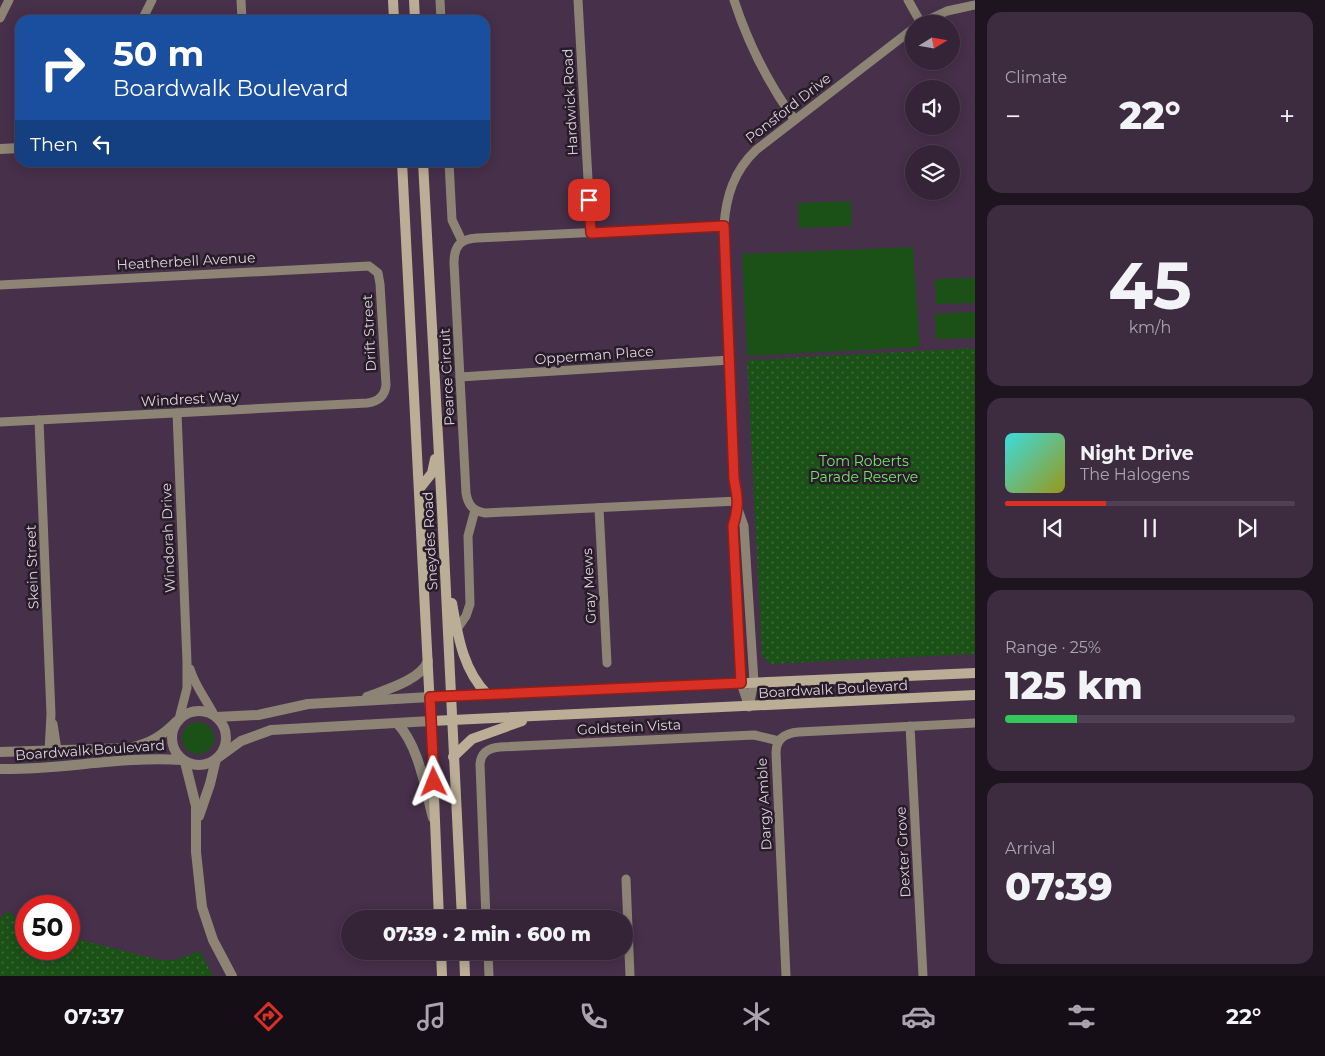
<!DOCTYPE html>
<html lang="en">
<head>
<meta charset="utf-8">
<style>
  body { margin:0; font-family:Montserrat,sans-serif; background:#3d2c40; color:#f1f3f6; height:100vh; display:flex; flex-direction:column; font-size:19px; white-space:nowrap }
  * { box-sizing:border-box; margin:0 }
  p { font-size:16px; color:#aaa4ae }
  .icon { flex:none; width:28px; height:28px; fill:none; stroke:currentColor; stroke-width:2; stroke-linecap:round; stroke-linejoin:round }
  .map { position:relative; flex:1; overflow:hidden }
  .drawer { display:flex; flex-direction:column; gap:12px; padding:12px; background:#1d141f; width:350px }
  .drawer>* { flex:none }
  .hud { position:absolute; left:15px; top:15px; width:475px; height:152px; border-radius:15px; box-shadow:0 2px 12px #0003,0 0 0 1px #4f4153; background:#1a4fa0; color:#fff; overflow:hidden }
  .needle { width:32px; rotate:79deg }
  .fabs { position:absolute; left:905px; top:15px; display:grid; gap:10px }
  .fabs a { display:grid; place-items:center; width:55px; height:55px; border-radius:50%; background:#352438; box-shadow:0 2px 12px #0003,0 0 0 1px #4f4153; font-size:25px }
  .speed { position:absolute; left:15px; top:895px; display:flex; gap:10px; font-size:25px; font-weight:700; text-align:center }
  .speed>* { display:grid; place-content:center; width:65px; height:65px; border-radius:50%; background:#352438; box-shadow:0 2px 12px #0003,0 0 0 1px #4f4153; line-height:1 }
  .speed .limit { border:8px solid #d22; background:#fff; color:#111 }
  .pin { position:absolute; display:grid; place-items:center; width:42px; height:42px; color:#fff; margin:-21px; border-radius:10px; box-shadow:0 2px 8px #0006 }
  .me { position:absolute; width:55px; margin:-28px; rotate:358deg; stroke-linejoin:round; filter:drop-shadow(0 0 4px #0008) }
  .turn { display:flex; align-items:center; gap:18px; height:105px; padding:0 15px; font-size:22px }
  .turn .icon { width:65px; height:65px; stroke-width:2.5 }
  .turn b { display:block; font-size:35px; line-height:42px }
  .then { display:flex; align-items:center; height:48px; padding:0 15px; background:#0003; gap:10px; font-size:19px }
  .big { font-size:38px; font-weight:800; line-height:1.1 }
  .drawer .widget { flex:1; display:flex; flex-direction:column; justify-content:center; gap:8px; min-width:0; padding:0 18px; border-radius:15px; background:#3d2c40 }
  .drawer .dial { align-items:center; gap:0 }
  .dial b { font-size:65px; line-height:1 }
  .song { display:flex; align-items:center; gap:15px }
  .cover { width:60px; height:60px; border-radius:8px; background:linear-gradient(135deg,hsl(180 70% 55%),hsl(60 70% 35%)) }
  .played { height:5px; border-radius:2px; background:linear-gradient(90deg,#d93025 35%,#4f4153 35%) }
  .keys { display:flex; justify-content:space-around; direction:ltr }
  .heat { display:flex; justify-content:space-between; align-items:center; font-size:28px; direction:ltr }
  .charge { height:8px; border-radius:4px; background:linear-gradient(90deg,#34c759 25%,#4f4153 0) }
  .trip { position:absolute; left:341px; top:910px; width:292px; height:50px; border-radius:25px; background:#352438; box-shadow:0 2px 12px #0003,0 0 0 1px #4f4153; font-weight:800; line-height:50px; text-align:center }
  .tabs { display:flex; height:80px; justify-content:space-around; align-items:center; background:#150e16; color:#aaa4ae }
  .tabs .icon { width:35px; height:35px }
  .tabs .selected { color:#d93025 }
  .tabs b { font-size:22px; color:#f1f3f6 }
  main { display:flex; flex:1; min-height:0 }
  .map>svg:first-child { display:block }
  .green { fill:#1b5117 }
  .park { fill:url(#park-dots) }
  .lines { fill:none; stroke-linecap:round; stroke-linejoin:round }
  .minor { stroke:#8d8475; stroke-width:9 }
  .tertiary { stroke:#8d8475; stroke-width:10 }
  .secondary { stroke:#bbae96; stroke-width:10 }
  .route-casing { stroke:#8d1f18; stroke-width:12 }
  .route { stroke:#d93025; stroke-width:9 }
  .labels { text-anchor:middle; stroke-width:5; stroke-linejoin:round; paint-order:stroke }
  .street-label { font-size:14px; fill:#dfd1e1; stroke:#271c28 }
  .park-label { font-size:14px; fill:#77e26e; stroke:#271c28 }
</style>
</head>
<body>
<main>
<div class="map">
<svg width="975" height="976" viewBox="0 0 975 976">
  <defs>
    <pattern id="park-dots" width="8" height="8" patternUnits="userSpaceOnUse" patternTransform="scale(1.25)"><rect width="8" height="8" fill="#1b5117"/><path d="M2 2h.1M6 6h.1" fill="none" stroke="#3c6938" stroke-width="1.8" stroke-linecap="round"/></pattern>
  </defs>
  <rect width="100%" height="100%" fill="#47304a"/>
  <g class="green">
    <path d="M851,201L852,226L799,228L798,203Z"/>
    <path d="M913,247L920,347L747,356L742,254Z"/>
    <path d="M975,278V303L936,304L935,279Z"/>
    <path d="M975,312V338L936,339L935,314Z"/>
    <circle cx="198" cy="738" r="16"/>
  </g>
  <g class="park">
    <path d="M975,348V654L771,664L762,656L747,360Z"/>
    <path d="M9,911L19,921L26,925V949H69V937L160,960H175L200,951L213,976H0V918Z"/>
  </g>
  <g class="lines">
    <g class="minor">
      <path d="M241,0L242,20"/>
      <path d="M440,0L441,20"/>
      <path d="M578,0L591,233"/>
      <path d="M734,0C748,43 768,83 794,119"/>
      <path d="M908,0L921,23"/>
      <path d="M0,18L9,0"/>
      <path d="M142,20L152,0"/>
      <path d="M919,24L947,11L975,5"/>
      <path d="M449,162L452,220L462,241"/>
      <path d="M724,226L477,238C460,239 454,246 454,263L466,493C468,505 473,511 485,513L738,501"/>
      <path d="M0,285L369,266L378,273L380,284L386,385C385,396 378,402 367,403L0,422"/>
      <path d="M460,377L730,360"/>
      <path d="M177,413L187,662V688L179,719"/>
      <path d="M39,420L51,714L49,751"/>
      <path d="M599,508L607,663"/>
      <path d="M738,509L733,526L740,663L741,683L748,704"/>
      <path d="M455,632L466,616L470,604L468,536L475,510"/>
      <path d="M190,669C195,686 206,699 214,715"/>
      <path d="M749,707L754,682L744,526L738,509L734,479L724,226C726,196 734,171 756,150L914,28"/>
      <path d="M53,724L57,750"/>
      <path d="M910,726L923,976"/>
      <path d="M626,879L630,976"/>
      <path d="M486,919L480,764C481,752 489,748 500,747L754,735L779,741"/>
      <path d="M488,951L489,976"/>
      <path d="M786,976L776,753C776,738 786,733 799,732L975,723"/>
    </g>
    <g class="tertiary">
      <path d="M0,149L20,148"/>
      <path d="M367,697C385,690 421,680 428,661"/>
      <circle cx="199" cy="738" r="27"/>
      <path d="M216,717L258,715L308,704L430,697"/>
      <path d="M397,723C419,746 425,788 433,818"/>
      <path d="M0,752L129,748C150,744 162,736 177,721"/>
      <path d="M219,757L241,741L271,730L431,721"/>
      <path d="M185,762L196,806V852L202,907L213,940L232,976"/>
      <path d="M0,769C61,770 121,756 182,760"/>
      <path d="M199,816L210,784L216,759"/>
    </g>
    <g class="secondary">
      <path d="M393,0L394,20"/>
      <path d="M414,0L415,20"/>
      <path d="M402,162L432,747L439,919"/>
      <path d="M423,162L442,510L462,919"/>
      <path d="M420,488L432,473L435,459"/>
      <path d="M452,603C458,636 463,670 487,694"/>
      <path d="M430,697L975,673"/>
      <path d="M431,721L975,695"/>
      <path d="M453,757L472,739L522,721"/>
      <path d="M441,951L442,976"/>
      <path d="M464,951L465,976"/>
    </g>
  </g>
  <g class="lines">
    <g class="route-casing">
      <path id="route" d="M434,782L430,697L741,683L733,526C739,506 738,499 734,479L724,226L591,233L589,200"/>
    </g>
    <use href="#route" class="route"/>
  </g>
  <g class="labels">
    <g class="street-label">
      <text transform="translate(570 102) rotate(-93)" y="5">Hardwick Road</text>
      <text transform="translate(788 108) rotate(-38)" y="5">Ponsford Drive</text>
      <text transform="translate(186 261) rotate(-3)" y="5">Heatherbell Avenue</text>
      <text transform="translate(369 333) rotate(-93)" y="5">Drift Street</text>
      <text transform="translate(594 355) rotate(-4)" y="5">Opperman Place</text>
      <text transform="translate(447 377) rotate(-93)" y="5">Pearce Circuit</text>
      <text transform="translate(190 399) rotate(-3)" y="5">Windrest Way</text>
      <text transform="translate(168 538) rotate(-92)" y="5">Windorah Drive</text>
      <text transform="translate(430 541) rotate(-93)" y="5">Sneydes Road</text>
      <text transform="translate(32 567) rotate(-92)" y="5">Skein Street</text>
      <text transform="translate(589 586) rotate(-93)" y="5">Gray Mews</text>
      <text transform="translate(833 689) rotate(-3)" y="5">Boardwalk Boulevard</text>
      <text transform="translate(629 727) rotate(-3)" y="5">Goldstein Vista</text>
      <text transform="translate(90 750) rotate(-4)" y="5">Boardwalk Boulevard</text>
      <text transform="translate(764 804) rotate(-93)" y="5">Dargy Amble</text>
      <text transform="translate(903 852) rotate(-93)" y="5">Dexter Grove</text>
    </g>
    <g class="park-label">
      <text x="864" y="466">Tom Roberts<tspan x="864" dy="16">Parade Reserve</tspan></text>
    </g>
  </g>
</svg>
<div class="fabs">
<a><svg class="needle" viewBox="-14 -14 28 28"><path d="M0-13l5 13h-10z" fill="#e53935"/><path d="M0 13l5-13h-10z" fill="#aaa4ae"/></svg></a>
<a><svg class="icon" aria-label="sound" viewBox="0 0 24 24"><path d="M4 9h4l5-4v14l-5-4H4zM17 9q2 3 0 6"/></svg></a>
<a><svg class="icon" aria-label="layers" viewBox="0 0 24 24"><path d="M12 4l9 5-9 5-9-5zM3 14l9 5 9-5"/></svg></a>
</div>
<div class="speed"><div class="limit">50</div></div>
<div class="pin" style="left:589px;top:200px;background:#d93025"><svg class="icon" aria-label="arrive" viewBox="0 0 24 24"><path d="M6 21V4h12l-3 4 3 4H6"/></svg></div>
<svg class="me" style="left:434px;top:782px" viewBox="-20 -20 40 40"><path d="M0-17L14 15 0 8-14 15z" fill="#d93025" stroke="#fff" stroke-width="4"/></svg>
<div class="trip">07:39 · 2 min · 600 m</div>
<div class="hud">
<div class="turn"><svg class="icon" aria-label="right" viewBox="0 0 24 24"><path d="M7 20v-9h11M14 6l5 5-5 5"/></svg><div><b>50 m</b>Boardwalk Boulevard</div></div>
<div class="then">Then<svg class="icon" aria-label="left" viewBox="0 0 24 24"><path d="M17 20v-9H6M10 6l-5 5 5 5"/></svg></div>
</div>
</div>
<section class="drawer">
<div class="widget"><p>Climate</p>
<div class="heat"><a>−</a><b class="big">22°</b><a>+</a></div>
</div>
<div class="widget dial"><b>45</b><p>km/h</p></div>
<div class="widget">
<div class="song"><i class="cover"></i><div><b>Night Drive</b><p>The Halogens</p></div></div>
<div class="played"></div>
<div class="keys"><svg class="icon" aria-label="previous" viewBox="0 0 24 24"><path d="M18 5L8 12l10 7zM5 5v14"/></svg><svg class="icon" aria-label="pause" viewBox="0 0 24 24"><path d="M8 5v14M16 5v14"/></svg><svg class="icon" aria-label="next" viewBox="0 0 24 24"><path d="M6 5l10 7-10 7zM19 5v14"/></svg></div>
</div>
<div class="widget"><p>Range · 25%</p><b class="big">125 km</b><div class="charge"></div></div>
<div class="widget"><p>Arrival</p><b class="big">07:39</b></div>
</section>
</main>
<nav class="tabs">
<b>07:37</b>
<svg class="icon selected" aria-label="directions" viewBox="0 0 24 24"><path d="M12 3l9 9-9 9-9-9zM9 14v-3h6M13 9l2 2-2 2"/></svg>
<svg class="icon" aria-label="music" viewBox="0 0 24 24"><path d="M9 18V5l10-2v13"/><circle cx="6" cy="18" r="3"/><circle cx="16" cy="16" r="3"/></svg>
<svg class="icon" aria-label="phone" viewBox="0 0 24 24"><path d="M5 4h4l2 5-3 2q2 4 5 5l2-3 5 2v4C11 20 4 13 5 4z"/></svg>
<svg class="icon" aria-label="climate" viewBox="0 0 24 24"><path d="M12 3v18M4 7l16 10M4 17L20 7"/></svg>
<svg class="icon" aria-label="car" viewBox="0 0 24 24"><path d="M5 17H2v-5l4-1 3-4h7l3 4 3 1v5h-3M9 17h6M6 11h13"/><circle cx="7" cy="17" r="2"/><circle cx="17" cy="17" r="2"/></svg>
<svg class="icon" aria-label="filters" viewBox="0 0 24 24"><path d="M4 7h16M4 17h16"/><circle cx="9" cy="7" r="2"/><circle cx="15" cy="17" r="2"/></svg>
<b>22°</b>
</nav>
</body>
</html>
